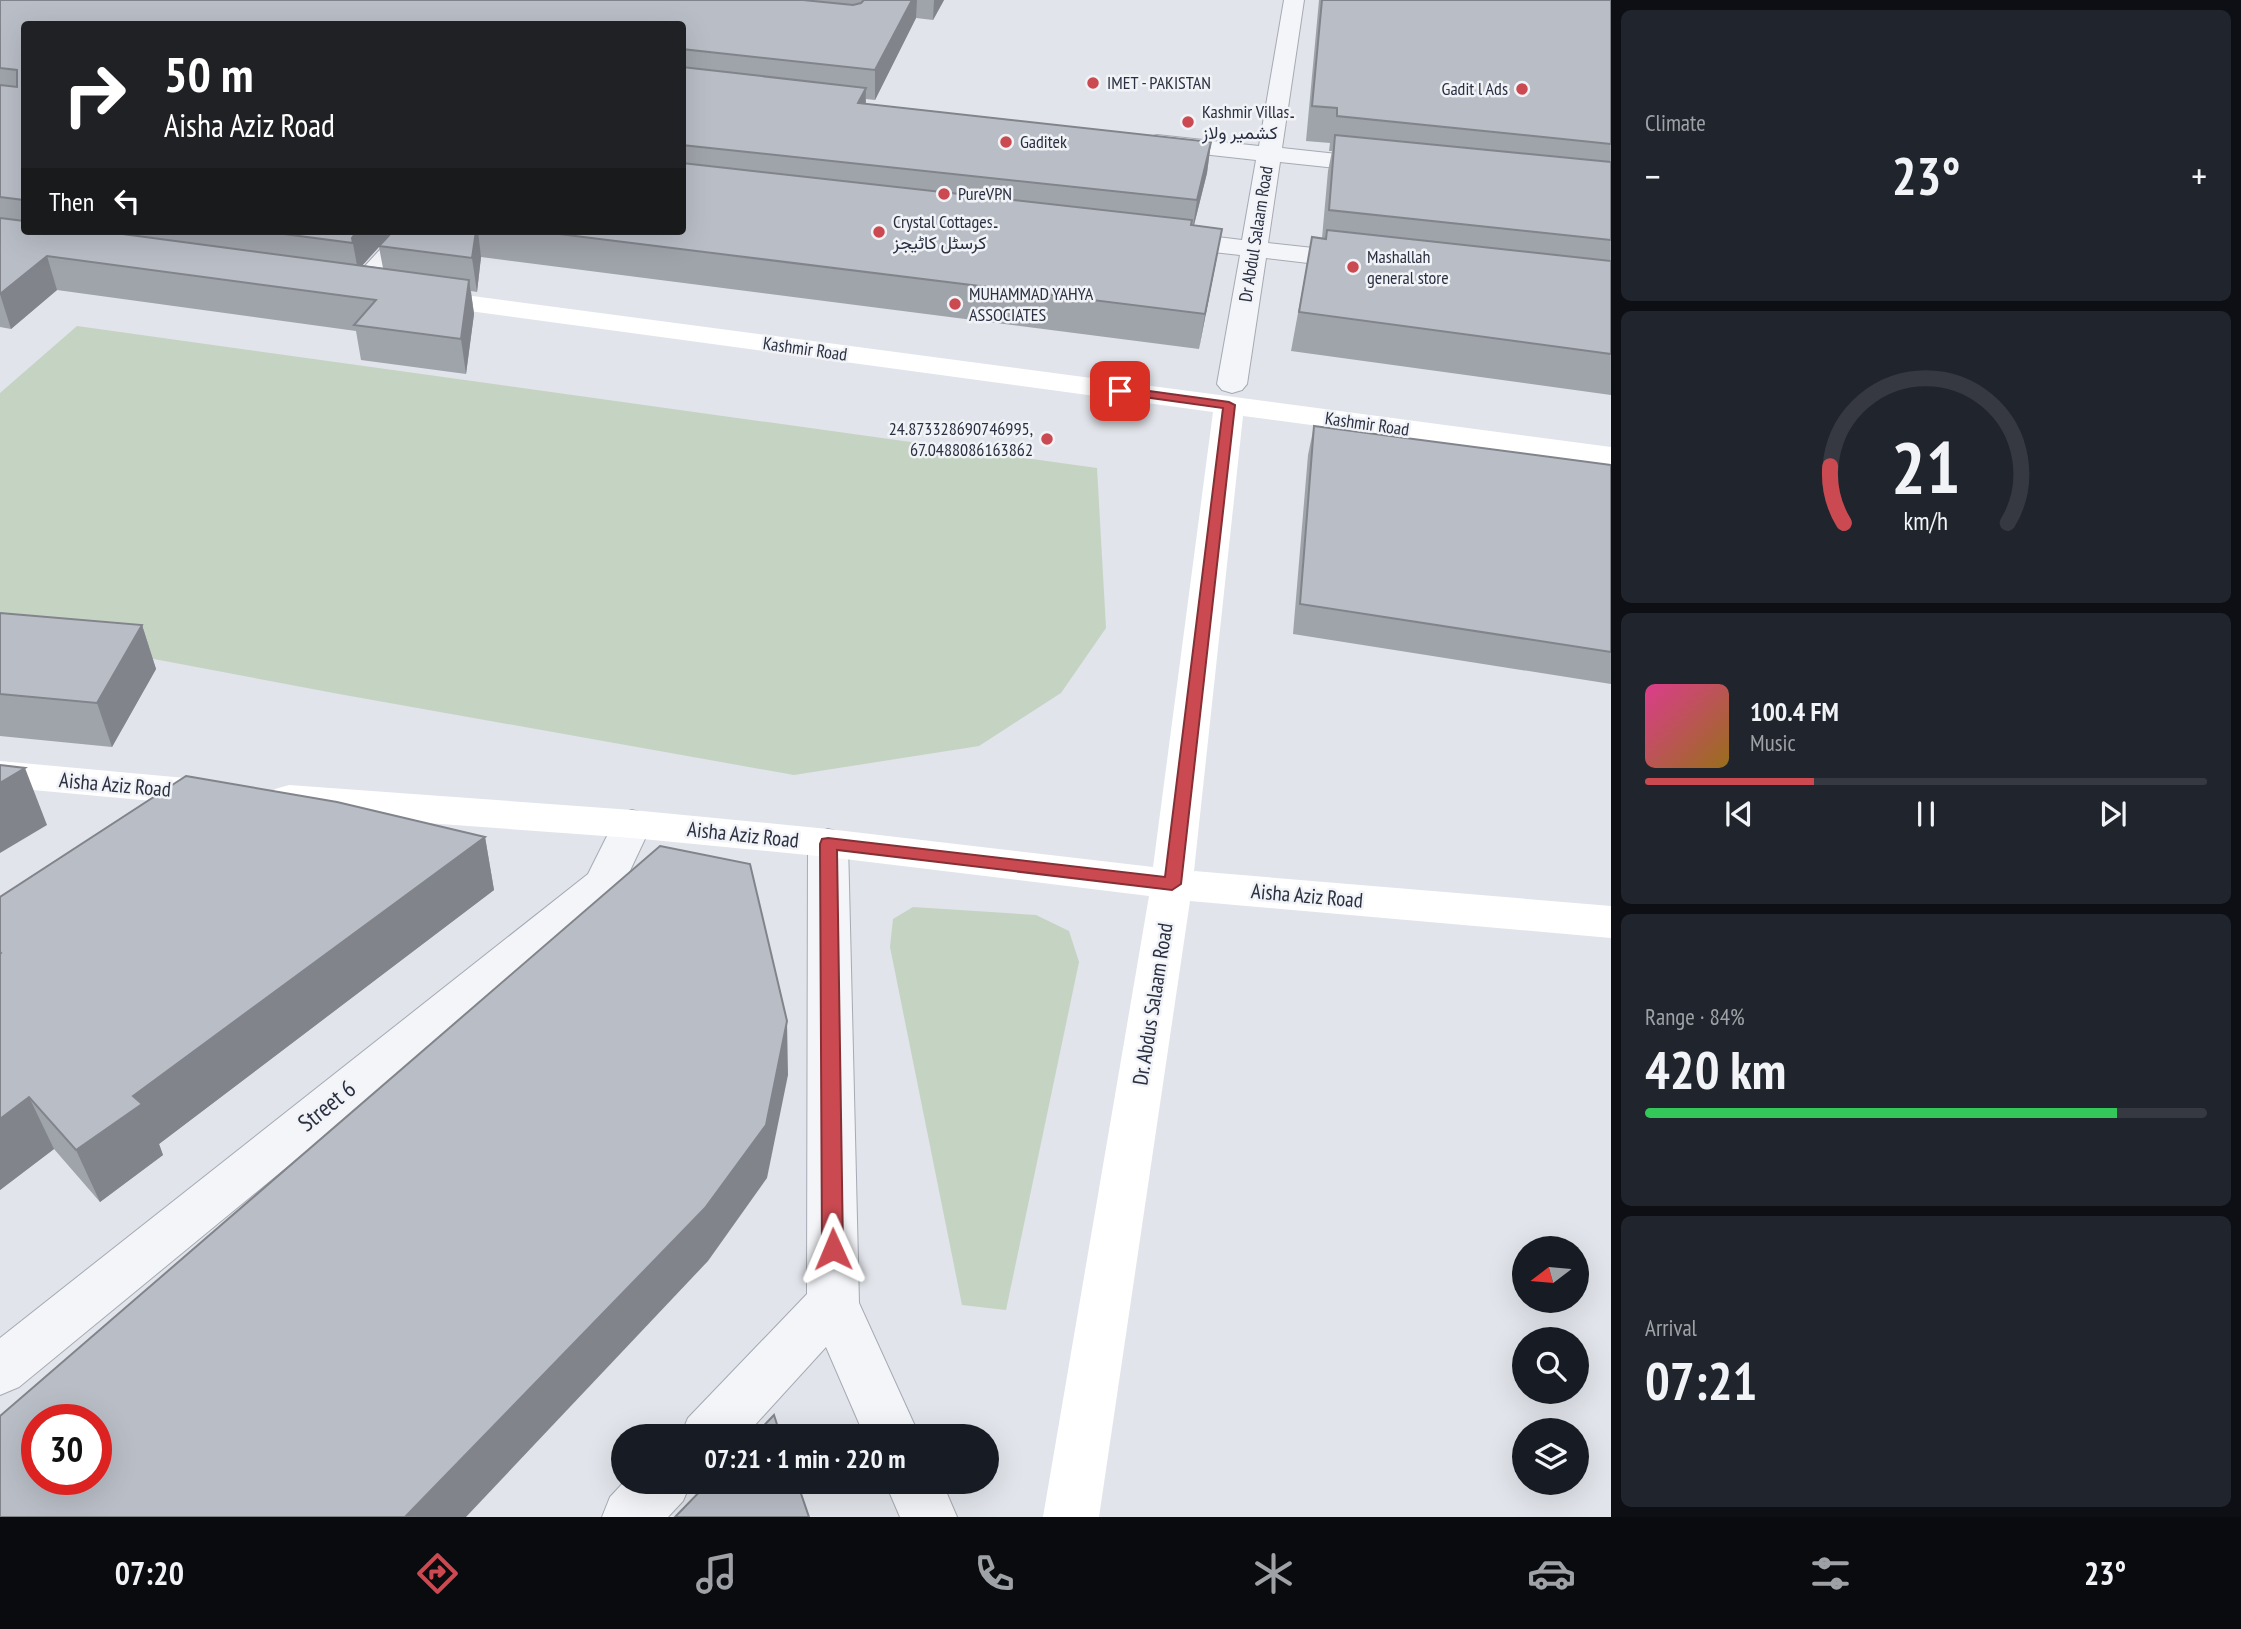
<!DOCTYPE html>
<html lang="en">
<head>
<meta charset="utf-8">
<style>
  body { margin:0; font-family:"PT Sans Narrow",Vazirmatn,sans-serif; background:#20242c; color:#f1f3f6; height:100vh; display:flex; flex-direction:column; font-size:26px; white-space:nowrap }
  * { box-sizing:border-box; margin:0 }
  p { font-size:23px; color:#9ea1a6 }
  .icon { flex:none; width:38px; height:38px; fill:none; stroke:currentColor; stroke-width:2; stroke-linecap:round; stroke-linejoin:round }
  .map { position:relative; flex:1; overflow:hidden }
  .drawer { display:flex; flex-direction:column; gap:10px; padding:10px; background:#0d0f14; width:630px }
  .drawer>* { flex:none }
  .banner { position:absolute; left:21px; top:21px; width:665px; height:214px; border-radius:7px; box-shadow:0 7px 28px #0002; background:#202124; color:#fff; overflow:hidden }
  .needle { width:46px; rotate:254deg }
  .controls { position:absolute; left:1512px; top:1236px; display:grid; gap:14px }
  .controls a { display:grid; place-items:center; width:77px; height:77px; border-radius:50%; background:#171b24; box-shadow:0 7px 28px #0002; font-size:35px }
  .speed { position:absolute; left:21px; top:1404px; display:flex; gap:14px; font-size:35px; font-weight:700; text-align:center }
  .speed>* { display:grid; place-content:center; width:91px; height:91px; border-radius:50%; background:#171b24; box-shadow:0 7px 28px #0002; line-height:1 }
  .speed .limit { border:10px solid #d22; background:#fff; color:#111 }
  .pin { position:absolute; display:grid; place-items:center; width:60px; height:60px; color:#fff; margin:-30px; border-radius:14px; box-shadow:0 4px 10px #0006 }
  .me { position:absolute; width:77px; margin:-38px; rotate:359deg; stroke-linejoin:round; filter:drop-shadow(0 0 5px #0008) }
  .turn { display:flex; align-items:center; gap:24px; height:147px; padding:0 28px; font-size:32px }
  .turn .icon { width:91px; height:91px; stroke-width:2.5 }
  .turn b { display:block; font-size:49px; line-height:60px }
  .then { display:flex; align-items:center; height:66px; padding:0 28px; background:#0003; gap:14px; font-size:26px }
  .big { font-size:52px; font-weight:700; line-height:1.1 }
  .drawer .card { flex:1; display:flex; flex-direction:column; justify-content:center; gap:10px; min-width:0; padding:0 24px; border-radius:10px; background:#20242c }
  .drawer .dial { align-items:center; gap:0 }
  .dial svg { height:182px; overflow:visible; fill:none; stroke:#363941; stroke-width:7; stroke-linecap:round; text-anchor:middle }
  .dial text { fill:#f1f3f6; stroke:none }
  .song { display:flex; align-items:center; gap:21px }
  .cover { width:84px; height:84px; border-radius:10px; background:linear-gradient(135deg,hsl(330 70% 55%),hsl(40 70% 35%)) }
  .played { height:7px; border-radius:4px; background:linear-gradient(90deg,#cb4a51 30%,#363941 30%) }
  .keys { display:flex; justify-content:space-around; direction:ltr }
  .heat { display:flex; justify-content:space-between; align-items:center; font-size:38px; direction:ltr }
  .charge { height:10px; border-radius:5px; background:linear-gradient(90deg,#34c759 84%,#363941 0) }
  .trip { position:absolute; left:611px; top:1424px; width:388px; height:70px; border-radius:35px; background:#171b24; box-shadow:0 7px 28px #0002; font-weight:700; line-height:70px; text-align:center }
  .tabs { display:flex; height:112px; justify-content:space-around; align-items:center; background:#090b0e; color:#9ea1a6 }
  .tabs .icon { width:49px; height:49px }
  .tabs .active { color:#cb4a51 }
  .tabs b { font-size:32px; color:#f1f3f6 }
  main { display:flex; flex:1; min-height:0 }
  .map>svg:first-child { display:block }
  .green { fill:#c5d3c3 }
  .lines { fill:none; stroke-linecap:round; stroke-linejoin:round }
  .street-casing { stroke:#a6aab4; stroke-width:2 }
  .street { fill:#f4f5f8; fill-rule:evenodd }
  .secondary { fill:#fff; fill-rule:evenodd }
  .wall { fill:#9fa3aa; fill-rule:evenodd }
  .shaded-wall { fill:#82848b }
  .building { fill:#b9bdc6; stroke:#82848b; stroke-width:2; fill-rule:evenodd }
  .route { fill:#cb4a51; stroke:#843035; stroke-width:2 }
  .poi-dot { fill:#cb4a51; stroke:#f1f3f7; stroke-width:2.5 }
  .labels { text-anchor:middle; stroke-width:5; stroke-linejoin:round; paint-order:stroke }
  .far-poi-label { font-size:18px; fill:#2a3041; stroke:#f1f3f7; text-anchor:start }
  .far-street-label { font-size:18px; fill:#2a3041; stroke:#f1f3f7 }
  .street-label { font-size:21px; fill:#2a3041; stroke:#f1f3f7 }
  .near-street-label { font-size:24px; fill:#2a3041; stroke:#f1f3f7 }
</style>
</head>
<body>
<main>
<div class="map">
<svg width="1611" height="1517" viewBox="0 0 1611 1517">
  <rect width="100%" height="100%" fill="#e1e4ea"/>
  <g class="green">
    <path d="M77,326L1097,468L1106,628L1061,693L979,746L794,775L339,694L0,630V393Z"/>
    <path d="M913,907L1036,915L1069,931L1079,962L1006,1310L962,1305L890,947L893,919Z"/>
  </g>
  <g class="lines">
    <g class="street-casing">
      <g id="street">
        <path d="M1284,0H1304L1282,148L1383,159L1392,161L1395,166L1392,171L1383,173L1280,162L1268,243L1359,253L1368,255L1372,261L1368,267L1359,269L1266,258L1247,384L1242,390L1232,393L1222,390L1217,384L1240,255L1168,247L1159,245L1155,239L1159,233L1168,231L1242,240L1256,160L1157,149L1149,147L1145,142L1149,137L1157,135L1259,146Z"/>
        <path d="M397,231H424L382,279L373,281L364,279L360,273L364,267Z"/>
        <path d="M632,810L646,814L652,824L619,894L19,1387L0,1395V1338L588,874L618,814Z"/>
        <path d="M828,829L842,833L848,843L859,1303L920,1437H865L826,1347L744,1437H680L688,1418L807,1294L808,843L814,833Z"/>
        <path d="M624,1482H691L683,1501L668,1517H602L610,1497Z"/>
        <path d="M885,1482H942L957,1517H900Z"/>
      </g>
    </g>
    <use href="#street" class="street"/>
    <g class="secondary">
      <path d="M420,289L1611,447V465L1243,416L1194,871L1611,906V938L1190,901L1099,1517H1043L1149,896L828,857L632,838L289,813L275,809L269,799L275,789L289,785L632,810L828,829L1153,867L1213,412L410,303L406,297L410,291Z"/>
      <path d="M0,761L218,781L232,784L238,794L232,804L218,807L0,787Z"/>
    </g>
  </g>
  <g class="wall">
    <path d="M0,0H944L933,20L916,18L875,100L866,99V104L1211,142L1207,173L1194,225L1222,229L1199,349L481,257L477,292L471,291L474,314L466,374L361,360L356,331L57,290L11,329L0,327ZM24,24H682V231H24ZM379,247L383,268L362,265Z"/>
    <path d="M1319,0H1611V395L1291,351L1312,237L1322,238L1328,171L1332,151H1329L1330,143L1306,141Z"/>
    <path d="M1314,426L1611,465V684L1293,634L1308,455Z"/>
    <path d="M0,613L142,625L156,669L112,747L0,736Z"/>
    <path d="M485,837L494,890L159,1144L163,1155L100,1202L54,1149L0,1190V897Z"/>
  </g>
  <g class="shaded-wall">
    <path d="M912,0H917L916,18L875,100V70Z"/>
    <path d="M934,0H944L933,20Z"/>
    <path d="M866,88L865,119L858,103Z"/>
    <path d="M1211,142L1207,173L1192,233L1197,200Z"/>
    <path d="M1222,229L1216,262L1199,349L1205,314Z"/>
    <path d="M357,231H393L362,266L358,271L352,238Z"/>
    <path d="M476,231H478L481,257L477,292L472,258Z"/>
    <path d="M47,256L57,290L11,329L0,294Z"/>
    <path d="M469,280L474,314L466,374L461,339Z"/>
    <path d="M142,625L156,669L112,747L97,703Z"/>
    <path d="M25,768L47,825L0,853V783Z"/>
    <path d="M485,837L494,890L159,1144L163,1155L100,1202L76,1150L133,1096Z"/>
    <path d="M787,1021L788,1075L767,1178L708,1261L466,1517H405Z"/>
    <path d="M29,1097L54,1149L0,1190V1119Z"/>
  </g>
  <g class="building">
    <path d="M0,0H803L853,5L861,3L864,0H912L875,70L682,49V24H24V200L0,197V85L17,87V70L0,68Z"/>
    <path d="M1322,0H1611V144L1337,116V108L1312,106Z"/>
    <path d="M682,67L866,88L858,103L1211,142L1197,200L682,145Z"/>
    <path d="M1335,135L1611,162V240L1329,210Z"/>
    <path d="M682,163L1192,220L1191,225L1222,229L1205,314L535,231H682Z"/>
    <path d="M0,218L24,221V231H100L469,280L461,339L354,325L376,300L47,256L0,294Z"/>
    <path d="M1327,230L1611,261V354L1299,312L1312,237L1326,239Z"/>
    <path d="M261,231H357L352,238L353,243Z"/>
    <path d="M393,231H476L472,258L379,246Z"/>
    <path d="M1314,426L1611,465V652L1300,604Z"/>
    <path d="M0,613L142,625L97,703L0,694Z"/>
    <path d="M0,765L25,768L0,783Z"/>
    <path d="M186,776L337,802L485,837L133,1096L142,1104L76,1150L29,1097L0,1119V954L1,953L0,952V897Z"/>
    <path d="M660,846L750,864L787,1021L766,1125L705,1208L405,1517H0V1416ZM37,1419H96V1479H37Z"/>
    <path d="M774,1415L781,1437H753Z"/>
    <path d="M709,1482H797L809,1517H675Z"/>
  </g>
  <path class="route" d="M1120,387L1229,402L1235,405L1181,884L1172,890L837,850L843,1249L840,1256L833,1258L825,1256L822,1249L820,844L822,839L828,838L1165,877L1223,408L1115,393L1114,391Z"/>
  <g class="poi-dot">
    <circle cx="1093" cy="83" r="7"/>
    <circle cx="1522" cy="89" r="7"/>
    <circle cx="1188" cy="122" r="7"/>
    <circle cx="1006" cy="142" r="7"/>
    <circle cx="944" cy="194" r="7"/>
    <circle cx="879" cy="232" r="7"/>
    <circle cx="1353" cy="267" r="7"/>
    <circle cx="955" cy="304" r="7"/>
    <circle cx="1047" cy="439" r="7"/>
  </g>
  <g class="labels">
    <g class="far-poi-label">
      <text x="1107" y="89">IMET - PAKISTAN</text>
      <text x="1508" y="95" text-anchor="end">Gadit l Ads</text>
      <text x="1202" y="118">Kashmir Villas۔<tspan x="1202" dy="21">کشمیر ولاز</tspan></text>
      <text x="1020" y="148">Gaditek</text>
      <text x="958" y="200">PureVPN</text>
      <text x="893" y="228">Crystal Cottages۔<tspan x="893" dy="21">کرسٹل کاٹیجز</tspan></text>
      <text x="1367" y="263">Mashallah<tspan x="1367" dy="21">general store</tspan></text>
      <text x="969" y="300">MUHAMMAD YAHYA<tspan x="969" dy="21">ASSOCIATES</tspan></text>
      <text x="1033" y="435" text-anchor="end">24.873328690746995,<tspan x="1033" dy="21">67.0488086163862</tspan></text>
    </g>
    <g class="far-street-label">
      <text transform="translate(1256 234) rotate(-81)" y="6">Dr Abdul Salaam Road</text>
      <text transform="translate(805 349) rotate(8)" y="6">Kashmir Road</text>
      <text transform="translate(1367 424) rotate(8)" y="6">Kashmir Road</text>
    </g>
    <g class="street-label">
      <text transform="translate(115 785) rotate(5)" y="7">Aisha Aziz Road</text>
      <text transform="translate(743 835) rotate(6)" y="7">Aisha Aziz Road</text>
      <text transform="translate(1307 896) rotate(5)" y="7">Aisha Aziz Road</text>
      <text transform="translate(1153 1004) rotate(-81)" y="7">Dr. Abdus Salaam Road</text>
    </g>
    <g class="near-street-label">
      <text transform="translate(327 1106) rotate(-39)" y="8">Street 6</text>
    </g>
  </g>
</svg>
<div class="controls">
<a><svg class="needle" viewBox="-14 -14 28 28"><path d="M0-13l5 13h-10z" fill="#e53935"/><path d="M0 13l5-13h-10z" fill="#9ea1a6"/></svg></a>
<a><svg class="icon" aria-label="search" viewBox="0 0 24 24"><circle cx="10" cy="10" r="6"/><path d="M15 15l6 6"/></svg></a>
<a><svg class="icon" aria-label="layers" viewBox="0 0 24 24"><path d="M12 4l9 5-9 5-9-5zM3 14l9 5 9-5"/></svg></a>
</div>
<div class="speed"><div class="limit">30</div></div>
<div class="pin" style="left:1120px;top:391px;background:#d93025"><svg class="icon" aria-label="arrive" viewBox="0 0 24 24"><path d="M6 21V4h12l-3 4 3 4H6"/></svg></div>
<svg class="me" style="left:833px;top:1249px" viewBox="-20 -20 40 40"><path d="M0-17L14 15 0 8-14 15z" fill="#cb4a51" stroke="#fff" stroke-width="4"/></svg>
<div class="trip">07:21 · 1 min · 220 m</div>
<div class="banner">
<div class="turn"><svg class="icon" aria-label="right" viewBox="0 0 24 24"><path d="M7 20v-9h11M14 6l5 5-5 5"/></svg><div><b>50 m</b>Aisha Aziz Road</div></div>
<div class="then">Then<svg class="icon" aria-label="left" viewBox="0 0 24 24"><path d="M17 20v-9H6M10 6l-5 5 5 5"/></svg></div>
</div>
</div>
<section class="drawer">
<div class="card"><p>Climate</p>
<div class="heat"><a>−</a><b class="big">23°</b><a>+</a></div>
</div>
<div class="card dial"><svg viewBox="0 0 100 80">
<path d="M14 69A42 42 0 1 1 86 69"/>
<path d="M14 69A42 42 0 0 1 8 44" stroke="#cb4a51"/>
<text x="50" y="56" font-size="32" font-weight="700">21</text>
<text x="50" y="72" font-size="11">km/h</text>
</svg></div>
<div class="card">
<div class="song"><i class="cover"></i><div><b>100.4 FM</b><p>Music</p></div></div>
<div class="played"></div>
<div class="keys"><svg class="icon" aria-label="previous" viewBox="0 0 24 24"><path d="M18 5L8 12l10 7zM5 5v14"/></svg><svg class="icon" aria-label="pause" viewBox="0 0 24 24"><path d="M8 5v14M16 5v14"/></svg><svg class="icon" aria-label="next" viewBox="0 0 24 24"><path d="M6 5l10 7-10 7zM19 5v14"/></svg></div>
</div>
<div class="card"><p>Range · 84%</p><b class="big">420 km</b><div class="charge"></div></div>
<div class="card"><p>Arrival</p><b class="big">07:21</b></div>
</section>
</main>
<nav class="tabs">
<b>07:20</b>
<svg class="icon active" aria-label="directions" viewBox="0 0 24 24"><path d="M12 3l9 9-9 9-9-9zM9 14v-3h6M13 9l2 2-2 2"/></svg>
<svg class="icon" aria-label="music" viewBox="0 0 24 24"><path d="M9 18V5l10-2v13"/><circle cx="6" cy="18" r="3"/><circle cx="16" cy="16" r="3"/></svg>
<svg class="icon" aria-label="phone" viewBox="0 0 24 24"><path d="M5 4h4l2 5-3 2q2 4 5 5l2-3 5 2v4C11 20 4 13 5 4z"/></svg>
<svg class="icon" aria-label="climate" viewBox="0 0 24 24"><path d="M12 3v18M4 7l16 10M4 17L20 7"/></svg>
<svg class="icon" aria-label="car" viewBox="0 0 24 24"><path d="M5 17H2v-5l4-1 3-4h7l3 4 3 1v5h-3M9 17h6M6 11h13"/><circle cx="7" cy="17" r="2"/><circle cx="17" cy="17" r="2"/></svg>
<svg class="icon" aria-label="filters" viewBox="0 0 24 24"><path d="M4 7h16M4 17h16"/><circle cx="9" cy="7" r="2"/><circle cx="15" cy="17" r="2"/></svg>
<b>23°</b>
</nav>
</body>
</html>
